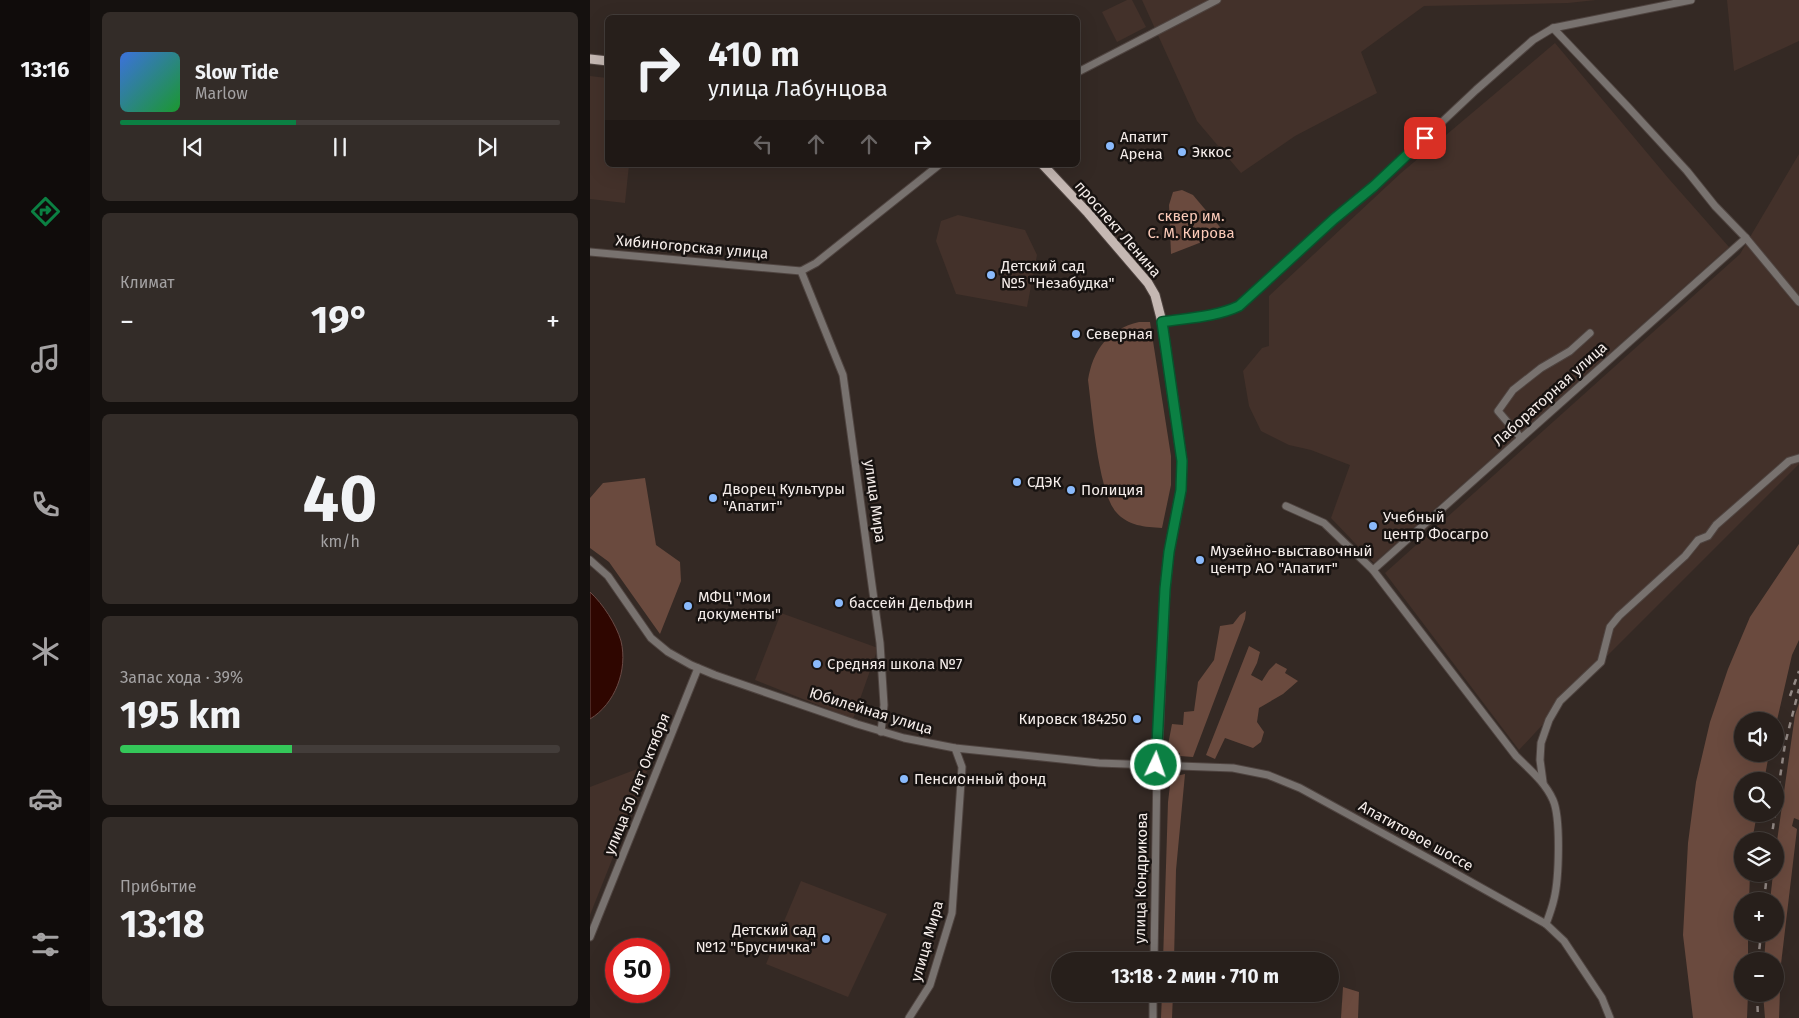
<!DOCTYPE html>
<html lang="ru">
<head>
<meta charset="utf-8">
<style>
  body { margin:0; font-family:"Fira Sans",sans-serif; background:#332c28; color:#f1f3f6; height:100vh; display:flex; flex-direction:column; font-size:19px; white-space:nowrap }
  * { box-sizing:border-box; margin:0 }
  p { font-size:16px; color:#a4a2a3 }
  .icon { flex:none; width:28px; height:28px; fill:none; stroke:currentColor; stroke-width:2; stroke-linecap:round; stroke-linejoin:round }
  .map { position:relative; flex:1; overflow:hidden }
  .panel { display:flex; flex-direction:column; gap:12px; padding:12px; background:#15110f; width:500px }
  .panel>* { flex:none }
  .top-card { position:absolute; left:15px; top:15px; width:475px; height:152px; border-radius:8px; box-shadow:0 5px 20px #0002,0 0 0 1px #433d3a; background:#271f1b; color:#f1f3f6; overflow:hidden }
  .tools { position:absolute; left:1144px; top:712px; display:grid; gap:10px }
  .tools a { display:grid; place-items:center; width:50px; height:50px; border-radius:50%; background:#271f1b; box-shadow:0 5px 20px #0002,0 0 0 1px #433d3a; font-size:25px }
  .speed { position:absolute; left:15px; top:938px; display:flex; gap:10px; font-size:25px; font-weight:700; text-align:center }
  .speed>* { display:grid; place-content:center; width:65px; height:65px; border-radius:50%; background:#271f1b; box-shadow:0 5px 20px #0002,0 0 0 1px #433d3a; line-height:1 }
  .speed .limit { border:8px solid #d22; background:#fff; color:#111 }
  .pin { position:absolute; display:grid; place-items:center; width:42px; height:42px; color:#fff; margin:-21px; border-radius:10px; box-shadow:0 2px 8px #0006 }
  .me { position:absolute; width:55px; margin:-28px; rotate:3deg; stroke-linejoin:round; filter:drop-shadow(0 0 4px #0008) }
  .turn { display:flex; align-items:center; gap:18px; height:105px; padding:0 20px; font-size:22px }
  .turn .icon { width:65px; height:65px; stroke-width:2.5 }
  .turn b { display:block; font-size:35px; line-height:42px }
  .lanes { display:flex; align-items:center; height:48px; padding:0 20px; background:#0003; justify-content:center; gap:25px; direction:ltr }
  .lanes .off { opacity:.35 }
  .big { font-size:38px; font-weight:700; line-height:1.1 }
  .panel .tile { flex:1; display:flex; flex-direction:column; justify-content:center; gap:8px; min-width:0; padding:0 18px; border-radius:8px; background:#332c28 }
  .panel .dial { align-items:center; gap:0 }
  .dial b { font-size:65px; line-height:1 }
  .song { display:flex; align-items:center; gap:15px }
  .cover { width:60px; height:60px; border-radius:8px; background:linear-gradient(135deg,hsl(220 70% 55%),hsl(130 70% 35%)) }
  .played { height:5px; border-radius:2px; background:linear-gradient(90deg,#0b8043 40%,#433d3a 40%) }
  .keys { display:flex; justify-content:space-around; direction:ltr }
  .heat { display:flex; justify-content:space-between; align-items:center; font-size:28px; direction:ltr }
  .charge { height:8px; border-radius:4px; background:linear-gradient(90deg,#34c759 39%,#433d3a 0) }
  .trip { position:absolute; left:461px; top:952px; width:288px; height:50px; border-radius:25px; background:#271f1b; box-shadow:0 5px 20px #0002,0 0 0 1px #433d3a; font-weight:700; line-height:50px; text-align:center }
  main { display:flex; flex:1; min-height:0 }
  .tabs { display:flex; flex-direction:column; width:90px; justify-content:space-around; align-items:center; background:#100c0b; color:#a4a2a3 }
  .tabs .icon { width:35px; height:35px }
  .tabs .current { color:#0b8043 }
  .tabs b { font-size:22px; color:#f1f3f6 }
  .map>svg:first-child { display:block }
  .built { fill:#43312a }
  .green { fill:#6a4a3e }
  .water { fill:#2f0600; stroke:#6a4b46 }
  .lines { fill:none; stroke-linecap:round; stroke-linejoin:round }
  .minor-casing { stroke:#4f4440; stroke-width:9 }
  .major-casing { stroke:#4f4440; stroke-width:11 }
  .minor { stroke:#78726f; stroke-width:7 }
  .major { stroke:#c5b8b3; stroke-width:9 }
  .rail { stroke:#938985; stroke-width:2.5; stroke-dasharray:6 6; stroke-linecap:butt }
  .route-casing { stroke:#07532c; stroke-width:12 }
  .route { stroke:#0b8043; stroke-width:9 }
  .poi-dot { fill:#8abafc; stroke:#181311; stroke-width:2 }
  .labels { text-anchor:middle; stroke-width:5; stroke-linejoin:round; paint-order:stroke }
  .poi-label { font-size:15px; fill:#f5edea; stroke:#181311; text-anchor:start }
  .park-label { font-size:15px; fill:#fbcab8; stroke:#181311 }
  .street-label { font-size:15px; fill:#f5edea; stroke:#181311 }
</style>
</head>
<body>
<main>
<nav class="tabs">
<b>13:16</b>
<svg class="icon current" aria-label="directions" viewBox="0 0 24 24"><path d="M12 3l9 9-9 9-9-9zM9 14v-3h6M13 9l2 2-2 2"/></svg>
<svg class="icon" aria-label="music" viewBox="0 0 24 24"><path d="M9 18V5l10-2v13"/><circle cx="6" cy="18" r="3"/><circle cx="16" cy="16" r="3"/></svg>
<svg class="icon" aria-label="phone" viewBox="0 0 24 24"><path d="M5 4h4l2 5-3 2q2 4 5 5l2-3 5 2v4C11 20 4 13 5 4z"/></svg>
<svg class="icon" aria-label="climate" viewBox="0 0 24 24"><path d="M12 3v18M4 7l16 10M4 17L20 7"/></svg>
<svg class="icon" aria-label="car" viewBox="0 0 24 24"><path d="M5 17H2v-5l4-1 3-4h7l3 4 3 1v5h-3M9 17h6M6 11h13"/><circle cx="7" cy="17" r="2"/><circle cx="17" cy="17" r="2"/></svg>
<svg class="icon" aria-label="filters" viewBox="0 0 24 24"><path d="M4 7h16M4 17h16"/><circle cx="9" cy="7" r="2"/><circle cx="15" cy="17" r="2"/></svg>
</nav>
<section class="panel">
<div class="tile">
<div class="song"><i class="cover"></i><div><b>Slow Tide</b><p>Marlow</p></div></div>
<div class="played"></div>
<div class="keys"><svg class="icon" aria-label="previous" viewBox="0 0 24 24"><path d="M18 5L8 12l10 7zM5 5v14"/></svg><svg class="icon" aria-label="pause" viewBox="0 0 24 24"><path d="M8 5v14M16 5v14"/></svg><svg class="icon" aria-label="next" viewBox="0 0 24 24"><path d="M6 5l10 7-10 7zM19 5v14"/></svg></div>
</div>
<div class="tile"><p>Климат</p>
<div class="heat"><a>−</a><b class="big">19°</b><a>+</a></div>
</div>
<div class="tile dial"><b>40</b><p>km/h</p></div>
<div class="tile"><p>Запас хода · 39%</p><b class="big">195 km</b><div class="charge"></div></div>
<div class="tile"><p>Прибытие</p><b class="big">13:18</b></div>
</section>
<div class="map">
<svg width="1209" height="1018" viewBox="0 0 1209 1018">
  <rect width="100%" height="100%" fill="#342924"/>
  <g class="built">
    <path d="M537,0H542L556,27L527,42L512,12Z"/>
    <path d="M552,0H1006L978,3L834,6L771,52L787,93L705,136L651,173L607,121Z"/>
    <path d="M1137,0H1209V41L1144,71Z"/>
    <path d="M965,43L1079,179L1139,247L784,563L741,518L760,465L721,450L699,445L671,431L659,406L653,371L672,348L679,346V296L811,173Z"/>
    <path d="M0,76L17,78L18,165H39L35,203L0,199Z"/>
    <path d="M1209,154V464L1011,662L929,750L795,573L1150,254Z"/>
    <path d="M368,215L435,230L447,255L437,307L366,294L346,241L351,221Z"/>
    <path d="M191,613L288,648L263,719L165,680Z"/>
    <path d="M60,764L0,915V787Z"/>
    <path d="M211,881L297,914L258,997L176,964Z"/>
  </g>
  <g class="green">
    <path d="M592,190L603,195L635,233L581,254L579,205L583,192Z"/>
    <path d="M549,322H560L581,456V485L572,528C555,527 538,526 526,512C508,491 502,410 498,380C503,350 518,329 549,322Z"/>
    <path d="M55,478L66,545L90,562L91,581L70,634L19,562L0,548V498L13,483Z"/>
    <path d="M1209,544V640L1202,655L1185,729V721H1152V754H1179L1174,781H1152V814H1167L1162,841H1152V874H1160L1159,901H1152V934H1158V961H1152V994H1158L1157,1018H1103L1093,935L1098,843L1106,782L1120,722L1138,669L1160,617Z"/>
    <path d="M656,611L655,619L603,757L590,756V753L581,752L578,745L582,724L593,725L594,712L604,711L608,682L624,660L630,626L643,624L650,615Z"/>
    <path d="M659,646L670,652L667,663L661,675L672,681L679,670L686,663L697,669L695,673L708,681L693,694L669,708L667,722L674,732L671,742L663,748L635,738L625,759L616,755Z"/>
    <path d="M1209,703V820L1204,818L1202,826L1207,829L1191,964L1189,1018H1175L1173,994H1185V961H1174L1176,934H1185V901H1180L1183,874H1185V855L1205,715Z"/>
    <path d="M595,774L586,870L584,961H573L578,802L581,777Z"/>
    <path d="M753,987L769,992L768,1018H751Z"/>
    <path d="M572,994H583L582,1018H571Z"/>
  </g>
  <path class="water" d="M0,592C13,604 26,624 31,641C38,670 25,704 0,719Z"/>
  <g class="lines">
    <g class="minor-casing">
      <g id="minor">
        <path d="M963,28L1038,107L1097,171L1125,206L1156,238L1209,302"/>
        <path d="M488,72L627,0"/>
        <path d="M0,252L211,271L226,263L349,165"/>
        <path d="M211,271L253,375L290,643L294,705L291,732"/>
        <path d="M572,322C597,318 626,317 649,306L744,219L784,186L886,90L943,40L963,28L1101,0"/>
        <path d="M931,438L908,411L923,390L951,368L980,351L1000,333"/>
        <path d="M696,506L734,523L783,570L926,756C940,770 955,782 963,800C971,818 969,879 964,899C962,908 959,916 956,924"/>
        <path d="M0,560L18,576L61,638L78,652L101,665L125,675L267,724L314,738L365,748L509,763L643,768L678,775L710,788L849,864L956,924L974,941L1012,998L1020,1018"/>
        <path d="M783,570L1156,238"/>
        <path d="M953,782L950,760L951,743L959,720L970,701L1011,662L1020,627L1029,616L1095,556L1108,540L1118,536L1126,525L1199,461L1209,458"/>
        <path d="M0,937L108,668"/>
        <path d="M564,961L567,765"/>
        <path d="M319,1018L340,985L362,913L372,767L365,748"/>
        <path d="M563,1018V994"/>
      </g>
    </g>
    <g class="major-casing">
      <g id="major">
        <path d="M0,59L18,61"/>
        <path d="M453,165L498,213L558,283L565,295L572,322L592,461L591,490L579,552L575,589L567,765"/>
      </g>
    </g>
    <use href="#minor" class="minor"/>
    <use href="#major" class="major"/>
    <g class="rail">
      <path d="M1200,696L1209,671"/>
      <path d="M1185,811L1195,744L1209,689"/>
      <path d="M1181,841L1185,814"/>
      <path d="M1174,901L1177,874"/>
      <path d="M1168,961L1171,934"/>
      <path d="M1167,994L1168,1018"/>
    </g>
  </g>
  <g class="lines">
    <g class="route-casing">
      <path id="route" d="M566,765L575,589L579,552L591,490L592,461L572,322C597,318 626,317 649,306L744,219L784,186L835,138"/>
    </g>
    <use href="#route" class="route"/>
  </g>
  <g class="poi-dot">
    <circle cx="520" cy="146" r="5"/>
    <circle cx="592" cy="152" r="5"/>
    <circle cx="401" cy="275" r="5"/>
    <circle cx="486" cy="334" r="5"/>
    <circle cx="427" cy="482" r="5"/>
    <circle cx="481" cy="490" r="5"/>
    <circle cx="123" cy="498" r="5"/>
    <circle cx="783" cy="526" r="5"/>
    <circle cx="610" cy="560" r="5"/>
    <circle cx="249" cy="603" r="5"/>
    <circle cx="98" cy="606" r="5"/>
    <circle cx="227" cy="664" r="5"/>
    <circle cx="547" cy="719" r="5"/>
    <circle cx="314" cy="779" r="5"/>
    <circle cx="236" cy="939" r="5"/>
  </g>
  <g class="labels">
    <g class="poi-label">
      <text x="530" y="142">Апатит<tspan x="530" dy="17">Арена</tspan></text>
      <text x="602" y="157">Эккос</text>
      <text x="411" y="271">Детский сад<tspan x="411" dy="17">№5 "Незабудка"</tspan></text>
      <text x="496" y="339">Северная</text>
      <text x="437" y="487">СДЭК</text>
      <text x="133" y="494">Дворец Культуры<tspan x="133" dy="17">"Апатит"</tspan></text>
      <text x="491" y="495">Полиция</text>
      <text x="793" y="522">Учебный<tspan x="793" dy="17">центр Фосагро</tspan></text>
      <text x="620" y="556">Музейно-выставочный<tspan x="620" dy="17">центр АО "Апатит"</tspan></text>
      <text x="108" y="602">МФЦ "Мои<tspan x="108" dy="17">документы"</tspan></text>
      <text x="259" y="608">бассейн Дельфин</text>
      <text x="237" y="669">Средняя школа №7</text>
      <text x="537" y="724" text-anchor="end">Кировск 184250</text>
      <text x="324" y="784">Пенсионный фонд</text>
      <text x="226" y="935" text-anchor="end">Детский сад<tspan x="226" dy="17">№12 "Брусничка"</tspan></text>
    </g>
    <g class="park-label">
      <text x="601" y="221">сквер им.<tspan x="601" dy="17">С. М. Кирова</tspan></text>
    </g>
    <g class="street-label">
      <text transform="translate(528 229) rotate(49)" y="5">проспект Ленина</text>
      <text transform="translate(102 247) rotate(5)" y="5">Хибиногорская улица</text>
      <text transform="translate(960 394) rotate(-42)" y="5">Лабораторная улица</text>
      <text transform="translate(285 501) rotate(82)" y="5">улица Мира</text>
      <text transform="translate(281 711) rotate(17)" y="5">Юбилейная улица</text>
      <text transform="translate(47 784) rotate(-68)" y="5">улица 50 лет Октября</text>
      <text transform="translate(826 836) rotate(29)" y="5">Апатитовое шоссе</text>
      <text transform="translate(551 878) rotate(-89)" y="5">улица Кондрикова</text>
      <text transform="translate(337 941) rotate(-74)" y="5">улица Мира</text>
    </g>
  </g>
</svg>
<div class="tools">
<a><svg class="icon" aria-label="sound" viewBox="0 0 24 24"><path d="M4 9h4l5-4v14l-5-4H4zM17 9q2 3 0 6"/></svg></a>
<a><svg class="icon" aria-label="search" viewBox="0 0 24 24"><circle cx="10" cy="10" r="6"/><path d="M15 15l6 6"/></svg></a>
<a><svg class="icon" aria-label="layers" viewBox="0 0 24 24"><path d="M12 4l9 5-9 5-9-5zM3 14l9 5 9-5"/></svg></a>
<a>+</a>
<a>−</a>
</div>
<div class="speed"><div class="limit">50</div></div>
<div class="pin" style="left:835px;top:138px;background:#d93025"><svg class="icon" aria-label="arrive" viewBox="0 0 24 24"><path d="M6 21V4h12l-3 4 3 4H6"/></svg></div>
<svg class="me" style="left:566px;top:765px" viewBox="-20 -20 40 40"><circle r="17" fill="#0b8043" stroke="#fff" stroke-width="3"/><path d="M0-11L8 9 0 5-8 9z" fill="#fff"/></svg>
<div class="trip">13:18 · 2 мин · 710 m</div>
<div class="top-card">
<div class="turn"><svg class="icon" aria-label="right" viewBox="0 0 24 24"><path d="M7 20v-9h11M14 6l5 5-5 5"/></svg><div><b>410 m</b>улица Лабунцова</div></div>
<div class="lanes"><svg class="icon off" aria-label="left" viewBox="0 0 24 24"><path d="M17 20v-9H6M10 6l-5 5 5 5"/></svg><svg class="icon off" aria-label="ahead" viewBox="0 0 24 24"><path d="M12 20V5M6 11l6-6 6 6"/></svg><svg class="icon off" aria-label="ahead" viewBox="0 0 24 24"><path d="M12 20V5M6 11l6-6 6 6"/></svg><svg class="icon" aria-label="right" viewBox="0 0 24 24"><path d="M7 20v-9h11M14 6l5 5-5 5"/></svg></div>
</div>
</div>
</main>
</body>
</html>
